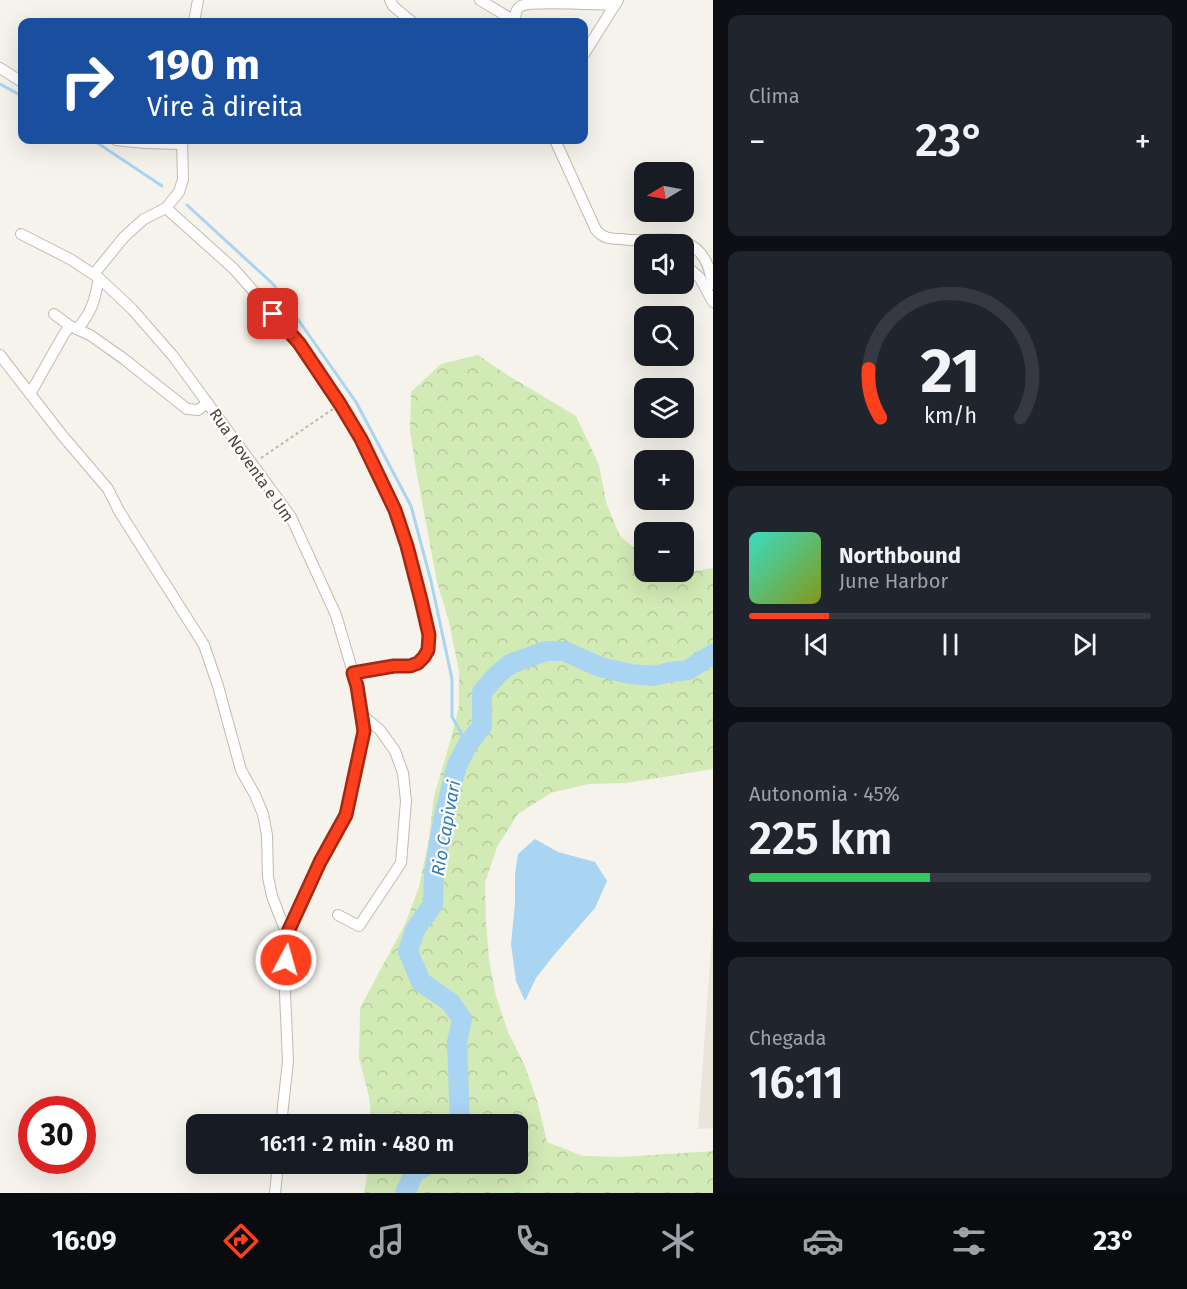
<!DOCTYPE html>
<html lang="pt">
<head>
<meta charset="utf-8">
<style>
  body { margin:0; font-family:"Fira Sans",sans-serif; background:#20242c; color:#f1f3f6; height:100vh; display:flex; flex-direction:column; font-size:22px; white-space:nowrap }
  * { box-sizing:border-box; margin:0 }
  p { font-size:20px; color:#9ea1a6 }
  .icon { flex:none; width:33px; height:33px; fill:none; stroke:currentColor; stroke-width:2; stroke-linecap:round; stroke-linejoin:round }
  .map { position:relative; flex:1; overflow:hidden }
  .drawer { display:flex; flex-direction:column; gap:15px; padding:15px; background:#0d0f14; width:474px }
  .drawer>* { flex:none }
  .guide { position:absolute; left:18px; top:18px; width:570px; height:126px; border-radius:12px; box-shadow:0 6px 24px #0002; background:#1a4fa0; color:#fff; overflow:hidden }
  .needle { width:39px; rotate:260deg }
  .tools { position:absolute; left:634px; top:162px; display:grid; gap:12px }
  .tools a { display:grid; place-items:center; width:60px; height:60px; border-radius:12px; background:#171b24; box-shadow:0 6px 24px #0002; font-size:30px }
  .speed { position:absolute; left:18px; top:1096px; display:flex; gap:12px; font-size:30px; font-weight:700; text-align:center }
  .speed>* { display:grid; place-content:center; width:78px; height:78px; border-radius:50%; background:#171b24; box-shadow:0 6px 24px #0002; line-height:1 }
  .speed .limit { border:9px solid #d22; background:#fff; color:#111 }
  .pin { position:absolute; display:grid; place-items:center; width:51px; height:51px; color:#fff; margin:-26px; border-radius:12px; box-shadow:0 3px 9px #0006 }
  .me { position:absolute; width:66px; margin:-33px; rotate:6deg; stroke-linejoin:round; filter:drop-shadow(0 0 4px #0008) }
  .turn { display:flex; align-items:center; gap:21px; height:126px; padding:0 30px; font-size:27px }
  .turn .icon { width:78px; height:78px; stroke-width:2.5 }
  .turn b { display:block; font-size:42px; line-height:51px }
  .big { font-size:45px; font-weight:600; line-height:1.1 }
  .drawer .widget { flex:1; display:flex; flex-direction:column; justify-content:center; gap:9px; min-width:0; padding:0 21px; border-radius:12px; background:#20242c }
  .drawer .dial { align-items:center; gap:0 }
  .dial svg { height:156px; overflow:visible; fill:none; stroke:#363941; stroke-width:7; stroke-linecap:round; text-anchor:middle }
  .dial text { fill:#f1f3f6; stroke:none }
  .song { display:flex; align-items:center; gap:18px }
  .cover { width:72px; height:72px; border-radius:9px; background:linear-gradient(135deg,hsl(170 70% 55%),hsl(70 70% 35%)) }
  .played { height:6px; border-radius:3px; background:linear-gradient(90deg,#fc3f1d 20%,#363941 20%) }
  .keys { display:flex; justify-content:space-around; direction:ltr }
  .heat { display:flex; justify-content:space-between; align-items:center; font-size:33px; direction:ltr }
  .charge { height:9px; border-radius:4px; background:linear-gradient(90deg,#34c759 45%,#363941 0) }
  .trip { position:absolute; left:186px; top:1114px; width:342px; height:60px; border-radius:12px; background:#171b24; box-shadow:0 6px 24px #0002; font-weight:600; line-height:60px; text-align:center }
  .dock { display:flex; height:96px; justify-content:space-around; align-items:center; background:#090b0e; color:#9ea1a6 }
  .dock .icon { width:42px; height:42px }
  .dock .active { color:#fc3f1d }
  .dock b { font-size:27px; color:#f1f3f6 }
  main { display:flex; flex:1; min-height:0 }
  .map>svg:first-child { display:block }
  .residential { fill:#eae5da }
  .forest { fill:url(#forest-crowns) }
  .water { fill:#a9d4f2 }
  .lines { fill:none; stroke-linecap:round; stroke-linejoin:round }
  .stream { stroke:#a9d4f2; stroke-width:3 }
  .river { stroke:#a9d4f2; stroke-width:20 }
  .street-casing { stroke:#c2bbae; stroke-width:12 }
  .path { stroke:#c4b79f; stroke-width:2; stroke-dasharray:3 3; stroke-linecap:butt }
  .street { stroke:#fff; stroke-width:10 }
  .route-casing { stroke:#a42913; stroke-width:15 }
  .route { stroke:#fc3f1d; stroke-width:10 }
  .labels { text-anchor:middle; stroke-width:4.5; stroke-linejoin:round; paint-order:stroke }
  .street-label { font-size:16px; fill:#4b4439; stroke:#fff }
  .water-label { font-size:18px; font-style:italic; fill:#2e7ab2; stroke:#fff }
</style>
</head>
<body>
<main>
<div class="map">
<svg width="713" height="1193" viewBox="0 0 713 1193">
  <defs>
    <pattern id="forest-crowns" width="20" height="18" patternUnits="userSpaceOnUse" patternTransform="scale(1.5)"><rect width="20" height="18" fill="#d2eab5"/><path d="M2 6a3 3 0 1 1 6 0M12 15a3 3 0 1 1 6 0" fill="none" stroke="#b6ca9c"/></pattern>
  </defs>
  <rect width="100%" height="100%" fill="#f6f3ec"/>
  <path class="residential" d="M713,920V1128L698,1129Z"/>
  <path class="forest" d="M478,355L509,376L576,416L599,465L606,502L620,536L645,557V572H684V570L690,572L713,568V769L626,783L588,784L551,793L518,814L497,847L485,883L486,921L489,960L496,996L508,1032L525,1066L538,1104L547,1142L583,1156L620,1157L713,1151V1193H364L369,1164H518V1125H372L369,1097L359,1058L360,1008L406,922L419,887L429,838L434,796L449,746L459,706V671L448,618L437,582L416,469L410,431L411,392L441,364Z"/>
  <path class="water" d="M535,839L558,852L595,862L607,881L595,908L554,955L536,978L525,1001L516,981L511,944L515,904V873L518,854Z"/>
  <g class="lines">
    <g class="stream">
      <path d="M0,84L22,96"/>
      <path d="M93,140L162,186"/>
      <path d="M187,205L273,284L356,402L411,506L431,581L452,679V717L468,744"/>
    </g>
    <g class="river">
      <path d="M460,1125L457,1042L462,1019L450,1002L421,982L408,951L415,930L433,904L434,874L443,820L457,765L468,744L482,726V692L498,674L510,664L546,651H564L600,667L630,674L653,676L671,672L688,670L713,654"/>
      <path d="M405,1193L414,1173L429,1164"/>
    </g>
    <g class="street-casing">
      <g id="street">
        <path d="M390,0L393,6L412,22"/>
        <path d="M480,0L516,22"/>
        <path d="M194,22L198,0"/>
        <path d="M515,22C515,17 515,9 521,6C532,0 599,5 615,5"/>
        <path d="M584,54L618,0"/>
        <path d="M0,68L22,82"/>
        <path d="M116,140L145,143L182,144"/>
        <path d="M555,140L596,230C603,238 610,239 621,239C628,240 636,241 644,240C671,239 696,236 708,266C710,272 711,278 713,284"/>
        <path d="M166,208L234,269L299,343L340,404L361,439L395,510L407,546L421,600L429,635L428,650L424,657L418,663L410,666H394L353,673"/>
        <path d="M21,234L70,259L99,278L132,309L173,356L291,517L336,615L357,686L364,731L346,815L320,862L287,935"/>
        <path d="M684,264L700,278L713,302"/>
        <path d="M94,274L124,237L144,219L166,208L179,192L183,179L182,140"/>
        <path d="M54,314L70,326L90,335L124,359L187,409L198,410L208,403"/>
        <path d="M77,329C92,313 95,299 99,278"/>
        <path d="M0,355L62,435L108,489L119,511L204,645L218,686L241,770L255,795L263,814L267,835L268,877L272,896L287,935L285,993L288,1061L281,1125"/>
        <path d="M30,394L64,334L70,326"/>
        <path d="M338,915L359,926L401,863L406,801L403,773L395,751L380,730L362,715"/>
        <path d="M275,1193L278,1164"/>
      </g>
    </g>
    <path class="path" d="M261,458L333,409"/>
    <use href="#street" class="street"/>
  </g>
  <g class="lines">
    <g class="route-casing">
      <path id="route" d="M273,314L299,343L340,404L361,439L395,510L407,546L421,600L429,635L428,650L424,657L418,663L410,666H394L353,673L357,686L364,731L346,815L320,862L287,934L286,960"/>
    </g>
    <use href="#route" class="route"/>
  </g>
  <g class="labels">
    <g class="street-label">
      <text transform="translate(252 465) rotate(55)" y="6">Rua Noventa e Um</text>
    </g>
    <g class="water-label">
      <text transform="translate(446 828) rotate(-80)" y="6">Rio Capivari</text>
    </g>
  </g>
</svg>
<div class="tools">
<a><svg class="needle" viewBox="-14 -14 28 28"><path d="M0-13l5 13h-10z" fill="#e53935"/><path d="M0 13l5-13h-10z" fill="#9ea1a6"/></svg></a>
<a><svg class="icon" aria-label="sound" viewBox="0 0 24 24"><path d="M4 9h4l5-4v14l-5-4H4zM17 9q2 3 0 6"/></svg></a>
<a><svg class="icon" aria-label="search" viewBox="0 0 24 24"><circle cx="10" cy="10" r="6"/><path d="M15 15l6 6"/></svg></a>
<a><svg class="icon" aria-label="layers" viewBox="0 0 24 24"><path d="M12 4l9 5-9 5-9-5zM3 14l9 5 9-5"/></svg></a>
<a>+</a>
<a>−</a>
</div>
<div class="speed"><div class="limit">30</div></div>
<div class="pin" style="left:273px;top:314px;background:#d93025"><svg class="icon" aria-label="arrive" viewBox="0 0 24 24"><path d="M6 21V4h12l-3 4 3 4H6"/></svg></div>
<svg class="me" style="left:286px;top:960px" viewBox="-20 -20 40 40"><circle r="17" fill="#fc3f1d" stroke="#fff" stroke-width="3"/><path d="M0-11L8 9 0 5-8 9z" fill="#fff"/></svg>
<div class="trip">16:11 · 2 min · 480 m</div>
<div class="guide">
<div class="turn"><svg class="icon" aria-label="right" viewBox="0 0 24 24"><path d="M7 20v-9h11M14 6l5 5-5 5"/></svg><div><b>190 m</b>Vire à direita</div></div>
</div>
</div>
<section class="drawer">
<div class="widget"><p>Clima</p>
<div class="heat"><a>−</a><b class="big">23°</b><a>+</a></div>
</div>
<div class="widget dial"><svg viewBox="0 0 100 80">
<path d="M14 69A42 42 0 1 1 86 69"/>
<path d="M14 69A42 42 0 0 1 8 44" stroke="#fc3f1d"/>
<text x="50" y="56" font-size="32" font-weight="700">21</text>
<text x="50" y="72" font-size="11">km/h</text>
</svg></div>
<div class="widget">
<div class="song"><i class="cover"></i><div><b>Northbound</b><p>June Harbor</p></div></div>
<div class="played"></div>
<div class="keys"><svg class="icon" aria-label="previous" viewBox="0 0 24 24"><path d="M18 5L8 12l10 7zM5 5v14"/></svg><svg class="icon" aria-label="pause" viewBox="0 0 24 24"><path d="M8 5v14M16 5v14"/></svg><svg class="icon" aria-label="next" viewBox="0 0 24 24"><path d="M6 5l10 7-10 7zM19 5v14"/></svg></div>
</div>
<div class="widget"><p>Autonomia · 45%</p><b class="big">225 km</b><div class="charge"></div></div>
<div class="widget"><p>Chegada</p><b class="big">16:11</b></div>
</section>
</main>
<nav class="dock">
<b>16:09</b>
<svg class="icon active" aria-label="directions" viewBox="0 0 24 24"><path d="M12 3l9 9-9 9-9-9zM9 14v-3h6M13 9l2 2-2 2"/></svg>
<svg class="icon" aria-label="music" viewBox="0 0 24 24"><path d="M9 18V5l10-2v13"/><circle cx="6" cy="18" r="3"/><circle cx="16" cy="16" r="3"/></svg>
<svg class="icon" aria-label="phone" viewBox="0 0 24 24"><path d="M5 4h4l2 5-3 2q2 4 5 5l2-3 5 2v4C11 20 4 13 5 4z"/></svg>
<svg class="icon" aria-label="climate" viewBox="0 0 24 24"><path d="M12 3v18M4 7l16 10M4 17L20 7"/></svg>
<svg class="icon" aria-label="car" viewBox="0 0 24 24"><path d="M5 17H2v-5l4-1 3-4h7l3 4 3 1v5h-3M9 17h6M6 11h13"/><circle cx="7" cy="17" r="2"/><circle cx="17" cy="17" r="2"/></svg>
<svg class="icon" aria-label="filters" viewBox="0 0 24 24"><path d="M4 7h16M4 17h16"/><circle cx="9" cy="7" r="2"/><circle cx="15" cy="17" r="2"/></svg>
<b>23°</b>
</nav>
</body>
</html>
